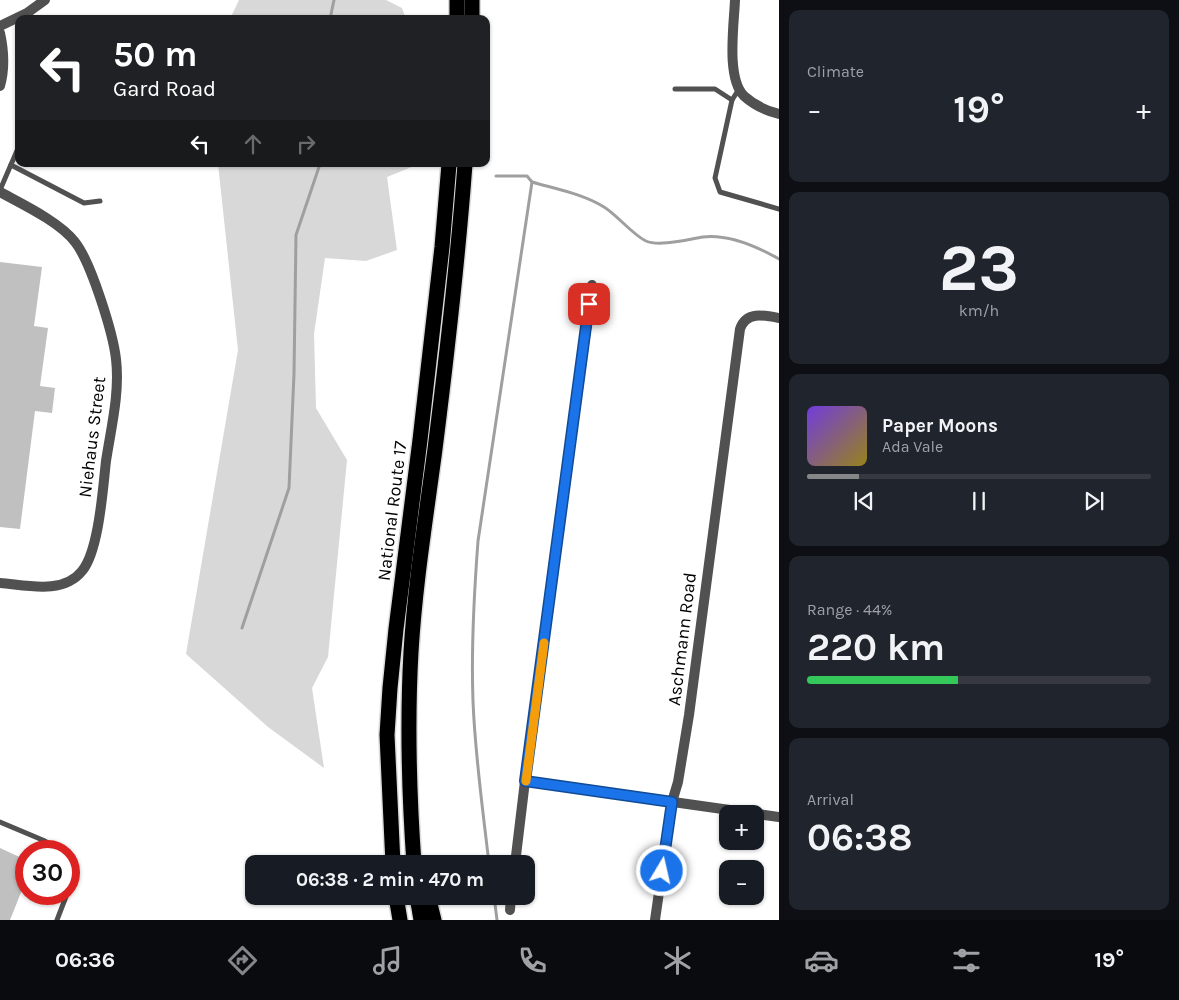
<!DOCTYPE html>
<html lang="en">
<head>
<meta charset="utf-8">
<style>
  body { margin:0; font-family:Karla,sans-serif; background:#20242c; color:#f1f3f6; height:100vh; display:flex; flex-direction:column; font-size:19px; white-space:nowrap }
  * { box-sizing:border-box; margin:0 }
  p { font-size:16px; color:#9ea1a6 }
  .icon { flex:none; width:28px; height:28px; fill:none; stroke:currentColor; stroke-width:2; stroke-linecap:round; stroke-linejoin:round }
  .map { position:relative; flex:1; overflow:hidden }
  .side { display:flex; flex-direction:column; gap:10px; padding:10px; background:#0d0f14; width:400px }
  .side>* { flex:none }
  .banner { position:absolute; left:15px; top:15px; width:475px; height:152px; border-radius:10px; box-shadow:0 1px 4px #0004; background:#202124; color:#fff; overflow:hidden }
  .buttons { position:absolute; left:719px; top:805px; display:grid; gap:10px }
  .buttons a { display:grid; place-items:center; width:45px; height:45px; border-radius:10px; background:#171b24; box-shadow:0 1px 4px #0004; font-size:25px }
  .speed { position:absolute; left:15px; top:840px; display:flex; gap:10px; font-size:25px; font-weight:700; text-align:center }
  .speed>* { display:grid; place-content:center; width:65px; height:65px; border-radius:50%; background:#171b24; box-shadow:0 1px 4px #0004; line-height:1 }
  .speed .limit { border:8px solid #d22; background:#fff; color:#111 }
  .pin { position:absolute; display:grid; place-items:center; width:42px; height:42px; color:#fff; margin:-21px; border-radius:10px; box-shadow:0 2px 8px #0006 }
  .me { position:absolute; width:55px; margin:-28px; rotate:9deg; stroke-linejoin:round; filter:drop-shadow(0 0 4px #0008) }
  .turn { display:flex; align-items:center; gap:18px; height:105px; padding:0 15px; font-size:22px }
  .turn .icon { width:65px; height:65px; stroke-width:2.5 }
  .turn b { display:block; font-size:35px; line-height:42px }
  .lanes { display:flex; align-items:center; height:48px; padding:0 15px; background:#0003; justify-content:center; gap:25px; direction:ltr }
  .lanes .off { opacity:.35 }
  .big { font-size:38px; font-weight:700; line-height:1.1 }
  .side .tile { flex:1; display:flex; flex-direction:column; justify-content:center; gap:8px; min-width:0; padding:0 18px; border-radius:10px; background:#20242c }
  .side .dial { align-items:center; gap:0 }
  .dial b { font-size:65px; line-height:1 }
  .song { display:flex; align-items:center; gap:15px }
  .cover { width:60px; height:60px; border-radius:8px; background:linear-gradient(135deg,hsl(260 70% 55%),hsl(50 70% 35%)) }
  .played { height:5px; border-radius:2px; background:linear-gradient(90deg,#858687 15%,#363941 15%) }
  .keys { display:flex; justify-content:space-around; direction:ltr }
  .heat { display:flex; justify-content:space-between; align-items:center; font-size:28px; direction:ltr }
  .charge { height:8px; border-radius:4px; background:linear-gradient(90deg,#34c759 44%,#363941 0) }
  .trip { position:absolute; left:245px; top:855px; width:290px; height:50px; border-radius:10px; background:#171b24; box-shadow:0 1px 4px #0004; font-weight:700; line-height:50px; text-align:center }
  .dock { display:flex; height:80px; justify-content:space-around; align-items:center; background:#090b0e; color:#9ea1a6 }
  .dock .icon { width:35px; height:35px }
  .dock .on { color:#858687 }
  .dock b { font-size:22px; color:#f1f3f6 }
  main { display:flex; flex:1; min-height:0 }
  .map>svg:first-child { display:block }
  .green { fill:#d8d8d8 }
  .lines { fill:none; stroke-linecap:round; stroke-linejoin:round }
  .stream { stroke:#9f9f9f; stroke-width:3 }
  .building { fill:#c0c0c0 }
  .motorway-casing { stroke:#dbdbdb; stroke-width:18 }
  .service { stroke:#515151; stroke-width:5 }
  .minor { stroke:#515151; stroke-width:10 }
  .motorway { stroke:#000; stroke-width:15 }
  .route-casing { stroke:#114b97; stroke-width:12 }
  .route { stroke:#1a73e8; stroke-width:9 }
  .slow { stroke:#f59e0b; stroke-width:9 }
  .labels { text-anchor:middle; stroke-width:4.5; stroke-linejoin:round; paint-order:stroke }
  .street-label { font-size:18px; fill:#000; stroke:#fff }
</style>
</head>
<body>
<main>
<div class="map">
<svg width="779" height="920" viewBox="0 0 779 920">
  <rect width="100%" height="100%" fill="#fff"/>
  <g class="green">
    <path d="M239,0H386L402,8L406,19H230Z"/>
    <path d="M218,164H419L387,177L397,250L366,261L325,258L314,334L316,408L347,460L328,657L312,688L324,768L268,727L186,654L238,350Z"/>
  </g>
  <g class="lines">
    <g class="stream">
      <path d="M330,19L334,0"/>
      <path d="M496,176H527L532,182C556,189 583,194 604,207C617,215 633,235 646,241C659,247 689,239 703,237C729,234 756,246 779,259"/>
      <path d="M242,628L289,488L294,374L296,235L320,164"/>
      <path d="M489,864C483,810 475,756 473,701C471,648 474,594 478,541L532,182"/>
      <path d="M494,896L497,920"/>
    </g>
  </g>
  <g class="building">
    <path d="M0,262L42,267L34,326L48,328L40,386L55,388L52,413L35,411L20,529L0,527Z"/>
    <path d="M0,848L26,860V880L10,920H0Z"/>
  </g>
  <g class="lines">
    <g class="motorway-casing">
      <g id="motorway">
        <path d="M457,19V0"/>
        <path d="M472,19V0"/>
        <path d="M393,864L387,735L390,688L396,629L420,440L442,247L449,164"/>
        <path d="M414,864C409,793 407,723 411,652C415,584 426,517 435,449C447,354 458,259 465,164"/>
        <path d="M396,896L400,920"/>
        <path d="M417,896L421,920"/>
        <path d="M428,896L434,920"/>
      </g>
    </g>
    <g class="service">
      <path d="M675,89H715L732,100"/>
      <path d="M739,89L732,100L715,178L720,192L779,209"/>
      <path d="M11,165L84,203L100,201"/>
      <path d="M0,190L19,146"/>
      <path d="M0,822L45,841L61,851"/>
      <path d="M57,920L67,894"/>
    </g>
    <g class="minor">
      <path d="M735,0C734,25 726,78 744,96C754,105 767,111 779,114"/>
      <path d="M0,26L27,13L45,0"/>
      <path d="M0,33C4,51 5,68 0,86"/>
      <path d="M0,192C22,204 60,222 75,242C91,262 113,333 116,359C120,393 111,428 106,461C103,487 99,551 82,571C63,595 26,585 0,583"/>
      <path d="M525,781L779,817"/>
      <path d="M515,864L525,781L592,285"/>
      <path d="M510,910L511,896"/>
      <path d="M655,920L672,802L678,782L689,715L740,329C746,311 764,315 779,318"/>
    </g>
    <use href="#motorway" class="motorway"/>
  </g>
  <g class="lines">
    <g class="route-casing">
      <path id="route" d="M589,304L525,781L672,802L662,871"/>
    </g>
    <use href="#route" class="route"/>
    <path class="slow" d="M526,781L544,643"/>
  </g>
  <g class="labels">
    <g class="street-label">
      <text transform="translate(92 437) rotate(-83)" y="6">Niehaus Street</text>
      <text transform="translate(392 511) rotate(-83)" y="6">National Route 17</text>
      <text transform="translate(682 639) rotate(-83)" y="6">Aschmann Road</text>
    </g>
  </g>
</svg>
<div class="buttons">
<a>+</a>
<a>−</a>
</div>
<div class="speed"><div class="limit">30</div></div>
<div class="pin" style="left:589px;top:304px;background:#d93025"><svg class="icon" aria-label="arrive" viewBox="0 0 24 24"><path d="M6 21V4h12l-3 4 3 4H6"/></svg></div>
<svg class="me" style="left:662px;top:871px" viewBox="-20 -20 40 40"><circle r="17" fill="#1a73e8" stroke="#fff" stroke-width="3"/><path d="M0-11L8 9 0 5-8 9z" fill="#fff"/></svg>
<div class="trip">06:38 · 2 min · 470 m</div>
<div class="banner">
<div class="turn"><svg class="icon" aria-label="left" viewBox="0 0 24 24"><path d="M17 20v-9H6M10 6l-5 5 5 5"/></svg><div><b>50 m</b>Gard Road</div></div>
<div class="lanes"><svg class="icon" aria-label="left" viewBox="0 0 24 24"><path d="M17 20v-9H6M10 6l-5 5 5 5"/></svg><svg class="icon off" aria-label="ahead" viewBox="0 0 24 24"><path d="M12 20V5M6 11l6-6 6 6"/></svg><svg class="icon off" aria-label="right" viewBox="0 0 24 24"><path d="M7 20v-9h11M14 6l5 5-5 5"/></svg></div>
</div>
</div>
<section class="side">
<div class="tile"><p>Climate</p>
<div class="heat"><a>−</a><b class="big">19°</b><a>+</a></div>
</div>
<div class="tile dial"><b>23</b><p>km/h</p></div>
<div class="tile">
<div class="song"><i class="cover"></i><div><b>Paper Moons</b><p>Ada Vale</p></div></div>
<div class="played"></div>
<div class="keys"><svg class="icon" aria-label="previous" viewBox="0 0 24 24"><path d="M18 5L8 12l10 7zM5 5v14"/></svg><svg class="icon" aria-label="pause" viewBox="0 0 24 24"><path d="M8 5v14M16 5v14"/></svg><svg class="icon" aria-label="next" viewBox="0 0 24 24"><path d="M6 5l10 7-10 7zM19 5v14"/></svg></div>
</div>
<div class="tile"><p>Range · 44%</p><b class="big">220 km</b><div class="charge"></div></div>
<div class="tile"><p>Arrival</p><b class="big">06:38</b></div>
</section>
</main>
<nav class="dock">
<b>06:36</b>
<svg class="icon on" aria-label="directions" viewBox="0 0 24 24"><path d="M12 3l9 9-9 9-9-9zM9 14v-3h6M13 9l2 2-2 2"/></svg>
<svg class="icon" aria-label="music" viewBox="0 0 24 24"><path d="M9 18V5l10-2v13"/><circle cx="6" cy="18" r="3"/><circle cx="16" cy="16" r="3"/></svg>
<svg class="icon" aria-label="phone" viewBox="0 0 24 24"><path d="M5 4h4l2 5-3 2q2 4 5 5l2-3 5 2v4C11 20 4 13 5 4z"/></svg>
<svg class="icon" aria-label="climate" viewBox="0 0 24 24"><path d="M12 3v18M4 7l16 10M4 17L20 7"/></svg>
<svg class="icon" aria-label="car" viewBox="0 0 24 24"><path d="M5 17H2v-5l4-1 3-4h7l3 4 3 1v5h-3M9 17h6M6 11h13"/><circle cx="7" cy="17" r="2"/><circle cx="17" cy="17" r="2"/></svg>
<svg class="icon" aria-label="filters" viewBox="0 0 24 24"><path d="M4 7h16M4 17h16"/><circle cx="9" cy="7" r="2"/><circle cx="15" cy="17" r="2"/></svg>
<b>19°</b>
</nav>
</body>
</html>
